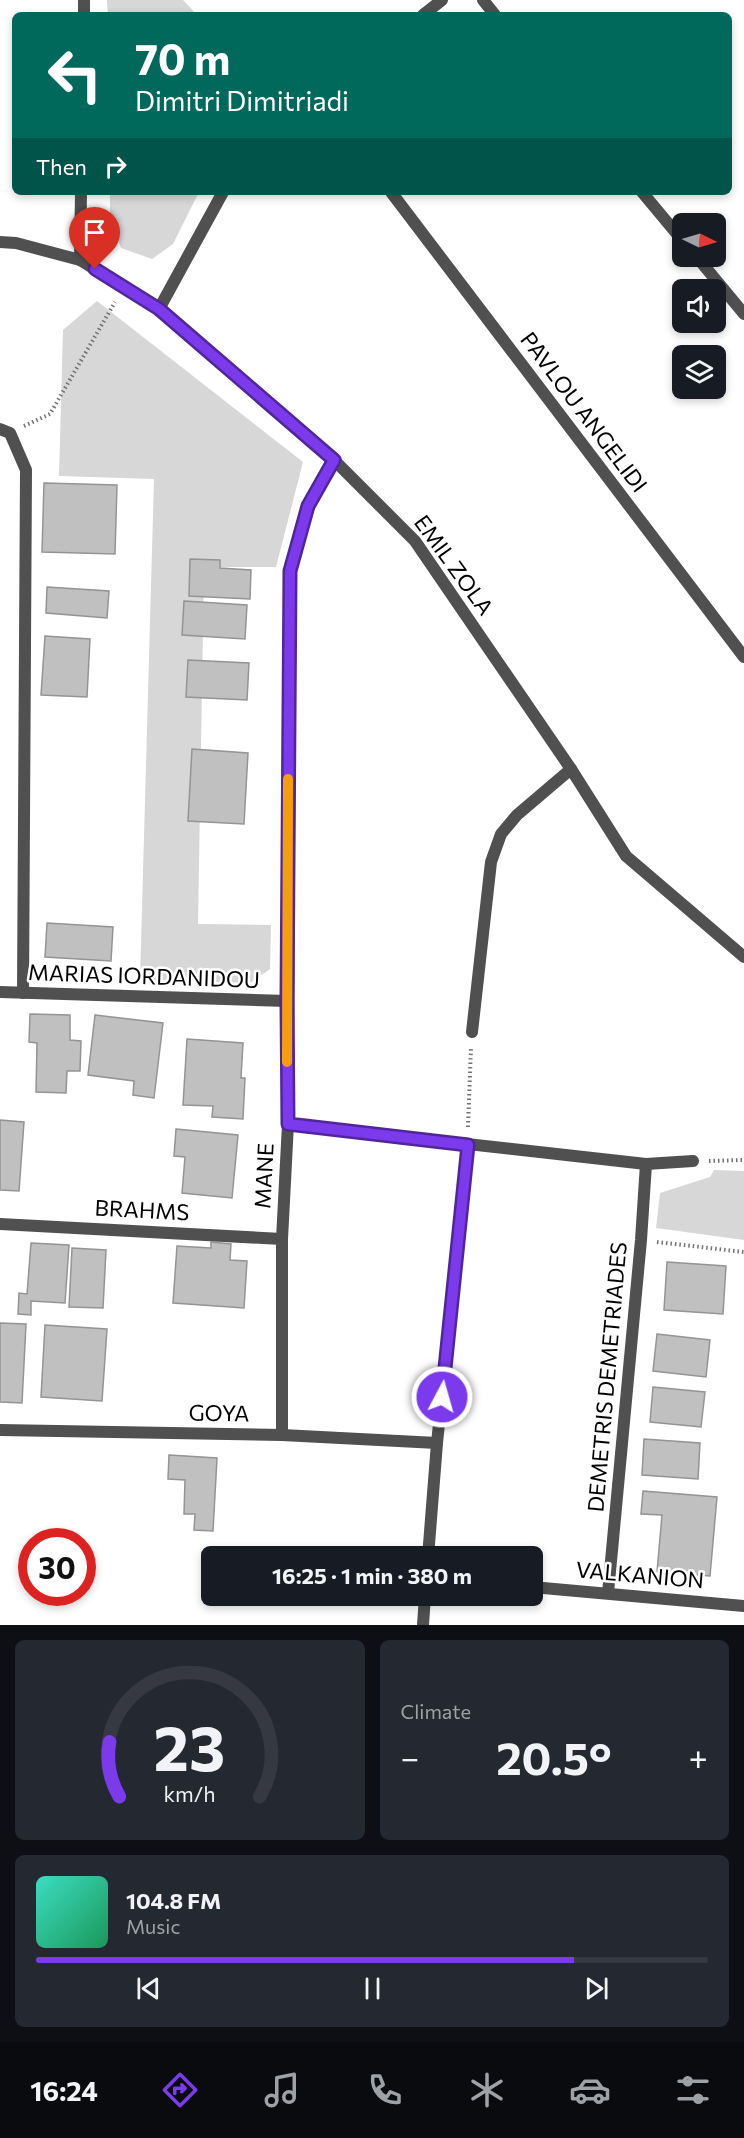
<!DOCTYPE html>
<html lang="en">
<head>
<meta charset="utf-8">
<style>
  body { margin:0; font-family:Commissioner,sans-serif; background:#242831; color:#f1f3f6; height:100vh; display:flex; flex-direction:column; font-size:22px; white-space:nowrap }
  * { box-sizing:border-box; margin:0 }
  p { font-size:20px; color:#9ea1a6 }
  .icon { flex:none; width:33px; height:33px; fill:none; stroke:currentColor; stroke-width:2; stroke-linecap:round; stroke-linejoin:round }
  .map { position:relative; height:1625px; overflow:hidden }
  .drawer { display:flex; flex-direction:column; gap:15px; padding:15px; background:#0d0f14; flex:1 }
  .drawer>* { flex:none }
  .banner { position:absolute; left:12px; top:12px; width:720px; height:183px; border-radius:9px; box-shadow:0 3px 9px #0003; background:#00695c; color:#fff; overflow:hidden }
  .needle { width:39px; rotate:95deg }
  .fabs { position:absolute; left:672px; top:213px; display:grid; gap:12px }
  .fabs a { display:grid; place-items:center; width:54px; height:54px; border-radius:9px; background:#171b24; box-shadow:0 3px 9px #0003; font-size:30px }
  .speed { position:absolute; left:18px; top:1528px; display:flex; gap:12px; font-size:30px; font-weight:700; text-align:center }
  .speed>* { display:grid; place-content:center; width:78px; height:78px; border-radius:50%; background:#171b24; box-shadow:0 3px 9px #0003; line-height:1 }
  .speed .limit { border:9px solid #d22; background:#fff; color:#111 }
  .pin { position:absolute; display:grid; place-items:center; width:51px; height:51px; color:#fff; margin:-62px -26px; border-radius:50% 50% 50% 0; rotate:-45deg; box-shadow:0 0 6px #0007 }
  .pin .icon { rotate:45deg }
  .me { position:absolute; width:66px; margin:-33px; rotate:6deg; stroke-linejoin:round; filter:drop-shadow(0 0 4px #0008) }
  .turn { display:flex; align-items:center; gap:21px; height:126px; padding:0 24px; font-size:27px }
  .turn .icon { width:78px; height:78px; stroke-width:2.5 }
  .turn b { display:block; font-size:42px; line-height:51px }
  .then { display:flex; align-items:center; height:57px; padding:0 24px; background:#0003; gap:12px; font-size:22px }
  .big { font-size:45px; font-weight:700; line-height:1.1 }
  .drawer .widget { flex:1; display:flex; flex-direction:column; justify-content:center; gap:9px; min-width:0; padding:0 21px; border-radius:9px; background:#242831 }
  .drawer .dial { align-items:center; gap:0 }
  .dial svg { height:156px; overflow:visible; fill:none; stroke:#363941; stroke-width:7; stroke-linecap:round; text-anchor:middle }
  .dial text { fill:#f1f3f6; stroke:none }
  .song { display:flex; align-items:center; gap:18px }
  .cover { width:72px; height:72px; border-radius:9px; background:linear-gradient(135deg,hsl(170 70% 55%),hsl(150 70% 35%)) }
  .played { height:6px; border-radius:3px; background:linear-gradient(90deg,#7c3aed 80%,#363941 80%) }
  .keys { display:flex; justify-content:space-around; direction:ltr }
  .heat { display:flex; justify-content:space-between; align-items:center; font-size:33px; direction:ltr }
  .drawer .tiles { flex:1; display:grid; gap:15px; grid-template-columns:1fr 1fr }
  .widget:last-child { grid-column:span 2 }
  .trip { position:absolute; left:201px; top:1546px; width:342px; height:60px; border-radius:9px; background:#171b24; box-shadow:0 3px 9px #0003; font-weight:700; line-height:60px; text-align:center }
  .menu { display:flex; height:96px; justify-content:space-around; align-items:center; background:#090b0e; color:#9ea1a6 }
  .menu .icon { width:42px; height:42px }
  .menu .on { color:#7c3aed }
  .menu b { font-size:27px; color:#f1f3f6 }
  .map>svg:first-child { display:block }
  .green { fill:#d7d7d7 }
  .building { fill:#c0c0c0; stroke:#949494; stroke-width:1.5 }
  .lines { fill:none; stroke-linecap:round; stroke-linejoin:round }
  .path { stroke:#727272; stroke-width:4; stroke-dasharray:1.5 3; stroke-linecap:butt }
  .minor { stroke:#505050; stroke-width:12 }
  .tertiary { stroke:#505050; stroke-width:12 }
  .route-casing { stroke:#51269a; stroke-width:15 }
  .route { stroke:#7c3aed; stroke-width:10 }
  .slow { stroke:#f59e0b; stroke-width:10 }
  .labels { text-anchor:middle; stroke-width:5; stroke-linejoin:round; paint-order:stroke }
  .street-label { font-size:22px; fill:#000; stroke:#fff }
</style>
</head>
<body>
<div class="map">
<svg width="744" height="1625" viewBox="0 0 744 1625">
  <rect width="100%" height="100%" fill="#fff"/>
  <g class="green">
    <path d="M107,0H183L197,15H108Z"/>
    <path d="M110,192H199L173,244L152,259L121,248L110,215Z"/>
    <path d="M97,301L303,462L276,567H204L198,924L271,925L270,969L250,983L140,980L154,479L59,476L63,330Z"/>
    <path d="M714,1170L744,1171V1240L656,1228L660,1193L710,1177Z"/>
  </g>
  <g class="building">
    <path d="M44,483L117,485L115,554L42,552Z"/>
    <path d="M190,559L220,560V568L251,570L250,599L189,596Z"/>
    <path d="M47,587L109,591L107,618L46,613Z"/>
    <path d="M184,601L247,605L245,639L182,635Z"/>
    <path d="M45,636L90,639L87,697L41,695Z"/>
    <path d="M188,660L249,663L247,700L186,697Z"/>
    <path d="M192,749L248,753L244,824L188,821Z"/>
    <path d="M47,923L113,927L111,961L45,957Z"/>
    <path d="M30,1014L70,1015V1040L81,1041L80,1071H67L66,1093L36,1092L37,1043L29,1042Z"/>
    <path d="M95,1015L163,1023L154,1098L133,1095L134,1081L88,1075Z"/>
    <path d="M187,1039L243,1043L241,1078H245L243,1119L212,1117L213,1106L183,1105Z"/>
    <path d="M0,1120L24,1122L19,1191L0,1190Z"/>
    <path d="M176,1129L238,1135L232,1198L182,1193L185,1157L174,1156Z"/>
    <path d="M211,1242L231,1244L230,1260L247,1261L244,1308L173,1303L177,1246L211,1248Z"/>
    <path d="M31,1243L69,1245L65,1303L31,1301V1315L18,1314L19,1293L27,1294Z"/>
    <path d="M72,1248L106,1250L103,1308L69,1307Z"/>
    <path d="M667,1262L726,1266L723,1314L664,1310Z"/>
    <path d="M0,1323L26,1324L22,1403L0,1402Z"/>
    <path d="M45,1325L107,1329L102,1401L41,1397Z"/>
    <path d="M657,1334L710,1340L706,1377L653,1371Z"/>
    <path d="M653,1387L705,1392L701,1427L650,1422Z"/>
    <path d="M644,1439L700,1443L698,1479L642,1475Z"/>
    <path d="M169,1455L217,1458L213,1531L194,1530L195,1514H184L185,1480L168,1479Z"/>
    <path d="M643,1491L717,1497L710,1576L657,1572L662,1515L641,1514Z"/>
  </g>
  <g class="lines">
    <g class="path">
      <path d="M24,426L50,414L115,302"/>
      <path d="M468,1127L471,1048"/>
      <path d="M709,1161L744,1160"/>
      <path d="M657,1242L744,1252"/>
    </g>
    <g class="minor">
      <path d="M483,0L495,15"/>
      <path d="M84,15V0"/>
      <path d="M423,15L442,0"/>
      <path d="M391,192L744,657"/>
      <path d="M642,192L682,240"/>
      <path d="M696,256L744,314"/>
      <path d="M80,260L81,192"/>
      <path d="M159,309L223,192"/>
      <path d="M0,429L10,433L26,470L23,993"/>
      <path d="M0,992L287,1001"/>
      <path d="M472,1032L491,862L501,834L517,815L571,769"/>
      <path d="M288,1124L646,1164L693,1161"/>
      <path d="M0,1224L282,1239"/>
      <path d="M0,1430L282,1435L437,1443"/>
      <path d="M282,1435V1239L288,1124L290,571L308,506L334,460"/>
      <path d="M428,1557L437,1443L468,1145"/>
      <path d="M532,1587L744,1606"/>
      <path d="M608,1593L641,1240L646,1164"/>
      <path d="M423,1625L425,1596"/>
    </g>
    <path class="tertiary" d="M0,242L16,243L80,260L159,309L334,460L415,541L571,769L626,856L744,957"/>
  </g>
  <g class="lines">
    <g class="route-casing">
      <path id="route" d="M95,269L159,309L334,460L308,506L290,571L287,1001L288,1124L468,1145L442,1397"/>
    </g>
    <use href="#route" class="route"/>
    <path class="slow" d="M287,1062L288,779"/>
  </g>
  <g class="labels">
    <g class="street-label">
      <text transform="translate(584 412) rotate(53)" y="8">PAVLOU ANGELIDI</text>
      <text transform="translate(454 565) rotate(54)" y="8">EMIL ZOLA</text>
      <text transform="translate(144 976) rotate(2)" y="8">MARIAS IORDANIDOU</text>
      <text transform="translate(264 1176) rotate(-87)" y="8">MANE</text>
      <text transform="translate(142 1210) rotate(3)" y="8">BRAHMS</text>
      <text transform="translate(607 1377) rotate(-85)" y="8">DEMETRIS DEMETRIADES</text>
      <text transform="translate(219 1413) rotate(1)" y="8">GOYA</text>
      <text transform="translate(640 1575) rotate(5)" y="8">VALKANION</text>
    </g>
  </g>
</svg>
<div class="fabs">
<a><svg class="needle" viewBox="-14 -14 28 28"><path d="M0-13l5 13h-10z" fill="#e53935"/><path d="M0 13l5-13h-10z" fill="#9ea1a6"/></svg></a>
<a><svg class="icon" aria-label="sound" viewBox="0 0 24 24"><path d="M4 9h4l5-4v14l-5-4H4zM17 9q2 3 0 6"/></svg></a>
<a><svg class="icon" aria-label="layers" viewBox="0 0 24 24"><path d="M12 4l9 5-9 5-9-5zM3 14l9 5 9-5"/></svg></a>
</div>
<div class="speed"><div class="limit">30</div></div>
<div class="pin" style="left:95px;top:269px;background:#d93025"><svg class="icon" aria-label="arrive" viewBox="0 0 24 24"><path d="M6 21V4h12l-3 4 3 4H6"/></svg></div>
<svg class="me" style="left:442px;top:1397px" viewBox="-20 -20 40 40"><circle r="17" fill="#7c3aed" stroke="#fff" stroke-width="3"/><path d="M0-11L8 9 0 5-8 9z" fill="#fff"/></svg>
<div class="trip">16:25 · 1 min · 380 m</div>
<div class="banner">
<div class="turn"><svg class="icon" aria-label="left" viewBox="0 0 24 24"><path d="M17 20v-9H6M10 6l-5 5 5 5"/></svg><div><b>70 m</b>Dimitri Dimitriadi</div></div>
<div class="then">Then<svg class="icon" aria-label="right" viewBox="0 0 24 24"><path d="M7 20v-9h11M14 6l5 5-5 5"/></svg></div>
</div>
</div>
<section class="drawer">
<div class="tiles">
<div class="widget dial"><svg viewBox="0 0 100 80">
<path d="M14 69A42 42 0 1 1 86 69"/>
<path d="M14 69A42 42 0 0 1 9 41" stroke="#7c3aed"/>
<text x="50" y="56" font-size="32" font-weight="700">23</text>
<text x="50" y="72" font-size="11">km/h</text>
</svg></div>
<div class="widget"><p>Climate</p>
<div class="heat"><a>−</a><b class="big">20.5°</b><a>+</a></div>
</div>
<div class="widget">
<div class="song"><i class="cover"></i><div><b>104.8 FM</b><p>Music</p></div></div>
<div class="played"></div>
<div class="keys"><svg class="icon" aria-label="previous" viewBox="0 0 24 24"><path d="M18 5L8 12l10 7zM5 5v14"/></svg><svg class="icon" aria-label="pause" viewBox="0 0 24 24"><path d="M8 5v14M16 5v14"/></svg><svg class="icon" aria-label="next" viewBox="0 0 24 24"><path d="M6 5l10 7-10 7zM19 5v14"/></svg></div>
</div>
</div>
</section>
<nav class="menu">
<b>16:24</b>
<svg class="icon on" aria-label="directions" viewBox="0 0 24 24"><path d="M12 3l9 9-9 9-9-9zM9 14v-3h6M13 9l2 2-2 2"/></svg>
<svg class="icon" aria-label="music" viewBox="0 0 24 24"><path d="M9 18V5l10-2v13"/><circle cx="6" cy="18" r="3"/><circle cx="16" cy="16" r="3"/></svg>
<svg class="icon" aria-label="phone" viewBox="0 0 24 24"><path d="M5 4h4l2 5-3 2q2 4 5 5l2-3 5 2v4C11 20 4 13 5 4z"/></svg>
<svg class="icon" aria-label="climate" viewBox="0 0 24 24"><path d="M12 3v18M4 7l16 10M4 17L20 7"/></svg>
<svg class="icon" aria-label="car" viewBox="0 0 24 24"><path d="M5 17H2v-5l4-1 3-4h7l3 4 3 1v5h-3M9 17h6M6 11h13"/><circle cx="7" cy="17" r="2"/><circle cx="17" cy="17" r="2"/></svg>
<svg class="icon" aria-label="filters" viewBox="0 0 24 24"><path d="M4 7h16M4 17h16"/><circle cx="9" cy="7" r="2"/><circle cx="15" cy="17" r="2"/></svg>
</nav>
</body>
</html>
